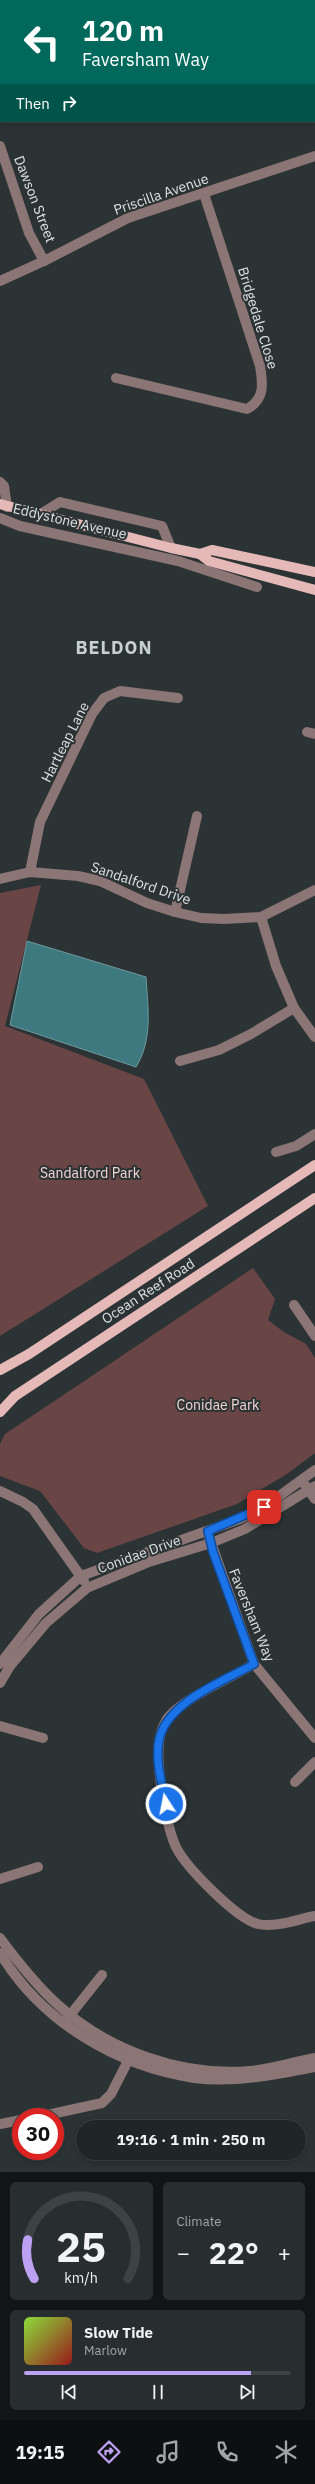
<!DOCTYPE html>
<html lang="en">
<head>
<meta charset="utf-8">
<style>
  body { margin:0; font-family:"IBM Plex Sans",sans-serif; background:#282e2f; color:#f1f3f6; height:100vh; display:flex; flex-direction:column; font-size:15px; white-space:nowrap }
  * { box-sizing:border-box; margin:0 }
  p { font-size:13px; color:#a2a5a7 }
  .icon { flex:none; width:22px; height:22px; fill:none; stroke:currentColor; stroke-width:2; stroke-linecap:round; stroke-linejoin:round }
  .map { position:relative; height:2172px; overflow:hidden }
  .side { display:flex; flex-direction:column; gap:10px; padding:10px; background:#121515; flex:1 }
  .side>* { flex:none }
  .hud { position:absolute; left:0px; top:0px; width:315px; height:122px; box-shadow:0 2px 6px #0003,0 0 0 1px #3d4344; background:#00695c; color:#fff; overflow:hidden }
  .speed { position:absolute; left:12px; top:2108px; display:flex; gap:8px; font-size:20px; font-weight:700; text-align:center }
  .speed>* { display:grid; place-content:center; width:52px; height:52px; border-radius:50%; background:#202627; box-shadow:0 2px 6px #0003,0 0 0 1px #3d4344; line-height:1 }
  .speed .limit { border:6px solid #d22; background:#fff; color:#111 }
  .pin { position:absolute; display:grid; place-items:center; width:34px; height:34px; color:#fff; margin:-17px; border-radius:8px; box-shadow:0 2px 6px #0006 }
  .me { position:absolute; width:44px; margin:-22px; rotate:349deg; stroke-linejoin:round; filter:drop-shadow(0 0 3px #0008) }
  .turn { display:flex; align-items:center; gap:14px; height:84px; padding:0 16px; font-size:18px }
  .turn .icon { width:52px; height:52px; stroke-width:2.5 }
  .turn b { display:block; font-size:28px; line-height:34px }
  .then { display:flex; align-items:center; height:38px; padding:0 16px; background:#0003; gap:8px; font-size:15px }
  .big { font-size:30px; font-weight:700; line-height:1.1 }
  .side .card { flex:1; display:flex; flex-direction:column; justify-content:center; gap:6px; min-width:0; padding:0 14px; border-radius:6px; background:#282e2f }
  .side .dial { align-items:center; gap:0 }
  .dial svg { height:104px; overflow:visible; fill:none; stroke:#3d4344; stroke-width:7; stroke-linecap:round; text-anchor:middle }
  .dial text { fill:#f1f3f6; stroke:none }
  .song { display:flex; align-items:center; gap:12px }
  .cover { width:48px; height:48px; border-radius:6px; background:linear-gradient(135deg,hsl(90 70% 55%),hsl(0 70% 35%)) }
  .played { height:4px; border-radius:2px; background:linear-gradient(90deg,#bca0f2 85%,#3d4344 85%) }
  .keys { display:flex; justify-content:space-around; direction:ltr }
  .heat { display:flex; justify-content:space-between; align-items:center; font-size:22px; direction:ltr }
  .side .tiles { flex:1; display:grid; gap:10px; grid-template-columns:1fr 1fr }
  .card:last-child { grid-column:span 2 }
  .trip { position:absolute; left:76px; top:2120px; width:230px; height:40px; border-radius:20px; background:#202627; box-shadow:0 2px 6px #0003,0 0 0 1px #3d4344; font-weight:700; line-height:40px; text-align:center }
  .tabs { display:flex; height:64px; justify-content:space-around; align-items:center; background:#0d0f10; color:#a2a5a7 }
  .tabs .icon { width:28px; height:28px }
  .tabs .active { color:#bca0f2 }
  .tabs b { font-size:18px; color:#f1f3f6 }
  .map>svg:first-child { display:block }
  .green { fill:#6a4545 }
  .water { fill:#3f7980; stroke:#6f999e }
  .lines { fill:none; stroke-linecap:round; stroke-linejoin:round }
  .minor { stroke:#8c7575; stroke-width:10 }
  .major { stroke:#e6b9b9; stroke-width:10 }
  .route-casing { stroke:#114b97; stroke-width:10 }
  .route { stroke:#1a73e8; stroke-width:7 }
  .labels { text-anchor:middle; stroke-width:4; stroke-linejoin:round; paint-order:stroke }
  .street-label { font-size:14px; fill:#dee3e4; stroke:#2b3334 }
  .park-label { font-size:14px; fill:#f7d6d6; stroke:#2b3334 }
  .district-label { font-size:18px; font-weight:bold; letter-spacing:1px; fill:#c7d1d2; stroke:#2b3334 }
</style>
</head>
<body>
<div class="map">
<svg width="315" height="2172" viewBox="0 0 315 2172">
  <rect width="100%" height="100%" fill="#2b3334"/>
  <g class="green">
    <path d="M41,885L5,1026L144,1079L208,1206L0,1336V893Z"/>
    <path d="M253,1268L275,1299L268,1320L284,1332L306,1344L315,1358V1453L287,1474L237,1504L97,1553L84,1548L40,1491L0,1476V1444L5,1434Z"/>
  </g>
  <path class="water" d="M27,941L146,977C148,1009 153,1039 136,1067L10,1025Z"/>
  <g class="lines">
    <g class="minor">
      <path d="M284,0V1"/>
      <path d="M294,0L295,1"/>
      <path d="M84,1V0"/>
      <path d="M0,46H1"/>
      <path d="M314,56L315,59"/>
      <path d="M314,85L315,88"/>
      <path d="M0,146L29,233L44,261"/>
      <path d="M0,281L44,261L128,218L315,156"/>
      <path d="M116,378L247,409C265,399 263,384 260,366L204,194"/>
      <path d="M0,482L4,486L7,507"/>
      <path d="M39,515L60,502L162,526L171,548"/>
      <path d="M0,518L20,526L178,561L257,587"/>
      <path d="M307,732L315,734"/>
      <path d="M30,872L40,822L92,714L104,698L120,691L178,698"/>
      <path d="M0,879L30,872L78,876L100,881L147,903L175,912L201,918L224,919L261,917L315,890"/>
      <path d="M175,912L197,816"/>
      <path d="M261,917L276,966L294,1008L315,1037"/>
      <path d="M180,1061L219,1050L251,1034L294,1008"/>
      <path d="M276,1152L296,1146L315,1134"/>
      <path d="M294,1305L315,1336"/>
      <path d="M305,1485L315,1499"/>
      <path d="M0,1491L23,1502L33,1509L84,1581"/>
      <path d="M209,1537L254,1664L315,1738"/>
      <path d="M0,1664L39,1614L81,1576L240,1519L264,1507L315,1470"/>
      <path d="M254,1664C232,1677 180,1700 167,1719C163,1726 160,1734 159,1742C156,1765 166,1828 177,1849C188,1869 237,1919 258,1924C276,1928 298,1919 315,1916"/>
      <path d="M0,1683L10,1666L46,1623L87,1588L149,1562L211,1543L245,1529L315,1486"/>
      <path d="M0,1726L43,1738"/>
      <path d="M295,1782L315,1762"/>
      <path d="M0,1879L38,1867"/>
      <path d="M0,1938C17,1961 35,1984 57,2004C107,2050 181,2077 250,2071C271,2069 293,2062 315,2058"/>
      <path d="M0,1953C42,2022 116,2066 194,2078C235,2083 275,2075 315,2067"/>
      <path d="M67,2019L102,1975"/>
      <path d="M38,2117L102,2103L111,2094L131,2055"/>
      <path d="M0,2124L21,2120"/>
    </g>
    <g class="major">
      <path d="M0,504L171,548L200,554L212,550L315,572"/>
      <path d="M200,554L209,561L315,590"/>
      <path d="M0,1370L29,1354L315,1165"/>
      <path d="M0,1412L15,1396L315,1198"/>
    </g>
  </g>
  <g class="lines">
    <g class="route-casing">
      <path id="route" d="M166,1804C162,1784 155,1761 159,1740C167,1702 222,1682 254,1664L213,1552L208,1531L264,1507"/>
    </g>
    <use href="#route" class="route"/>
  </g>
  <g class="labels">
    <g class="street-label">
      <text transform="translate(161 194) rotate(-19)" y="5">Priscilla Avenue</text>
      <text transform="translate(35 199) rotate(69)" y="5">Dawson Street</text>
      <text transform="translate(258 318) rotate(73)" y="5">Bridgedale Close</text>
      <text transform="translate(70 521) rotate(13)" y="5">Eddystone Avenue</text>
      <text transform="translate(65 742) rotate(-63)" y="5">Hartleap Lane</text>
      <text transform="translate(141 883) rotate(19)" y="5">Sandalford Drive</text>
      <text transform="translate(148 1291) rotate(-33)" y="5">Ocean Reef Road</text>
      <text transform="translate(139 1554) rotate(-20)" y="5">Conidae Drive</text>
      <text transform="translate(252 1615) rotate(68)" y="5">Faversham Way</text>
    </g>
    <g class="park-label">
      <text x="90" y="1178">Sandalford Park</text>
      <text x="218" y="1410">Conidae Park</text>
    </g>
    <g class="district-label">
      <text x="114" y="654">BELDON</text>
    </g>
  </g>
</svg>
<div class="speed"><div class="limit">30</div></div>
<div class="pin" style="left:264px;top:1507px;background:#d93025"><svg class="icon" aria-label="arrive" viewBox="0 0 24 24"><path d="M6 21V4h12l-3 4 3 4H6"/></svg></div>
<svg class="me" style="left:166px;top:1804px" viewBox="-20 -20 40 40"><circle r="17" fill="#1a73e8" stroke="#fff" stroke-width="3"/><path d="M0-11L8 9 0 5-8 9z" fill="#fff"/></svg>
<div class="trip">19:16 · 1 min · 250 m</div>
<div class="hud">
<div class="turn"><svg class="icon" aria-label="left" viewBox="0 0 24 24"><path d="M17 20v-9H6M10 6l-5 5 5 5"/></svg><div><b>120 m</b>Faversham Way</div></div>
<div class="then">Then<svg class="icon" aria-label="right" viewBox="0 0 24 24"><path d="M7 20v-9h11M14 6l5 5-5 5"/></svg></div>
</div>
</div>
<section class="side">
<div class="tiles">
<div class="card dial"><svg viewBox="0 0 100 80">
<path d="M14 69A42 42 0 1 1 86 69"/>
<path d="M14 69A42 42 0 0 1 9 39" stroke="#bca0f2"/>
<text x="50" y="56" font-size="32" font-weight="700">25</text>
<text x="50" y="72" font-size="11">km/h</text>
</svg></div>
<div class="card"><p>Climate</p>
<div class="heat"><a>−</a><b class="big">22°</b><a>+</a></div>
</div>
<div class="card">
<div class="song"><i class="cover"></i><div><b>Slow Tide</b><p>Marlow</p></div></div>
<div class="played"></div>
<div class="keys"><svg class="icon" aria-label="previous" viewBox="0 0 24 24"><path d="M18 5L8 12l10 7zM5 5v14"/></svg><svg class="icon" aria-label="pause" viewBox="0 0 24 24"><path d="M8 5v14M16 5v14"/></svg><svg class="icon" aria-label="next" viewBox="0 0 24 24"><path d="M6 5l10 7-10 7zM19 5v14"/></svg></div>
</div>
</div>
</section>
<nav class="tabs">
<b>19:15</b>
<svg class="icon active" aria-label="directions" viewBox="0 0 24 24"><path d="M12 3l9 9-9 9-9-9zM9 14v-3h6M13 9l2 2-2 2"/></svg>
<svg class="icon" aria-label="music" viewBox="0 0 24 24"><path d="M9 18V5l10-2v13"/><circle cx="6" cy="18" r="3"/><circle cx="16" cy="16" r="3"/></svg>
<svg class="icon" aria-label="phone" viewBox="0 0 24 24"><path d="M5 4h4l2 5-3 2q2 4 5 5l2-3 5 2v4C11 20 4 13 5 4z"/></svg>
<svg class="icon" aria-label="climate" viewBox="0 0 24 24"><path d="M12 3v18M4 7l16 10M4 17L20 7"/></svg>
</nav>
</body>
</html>
